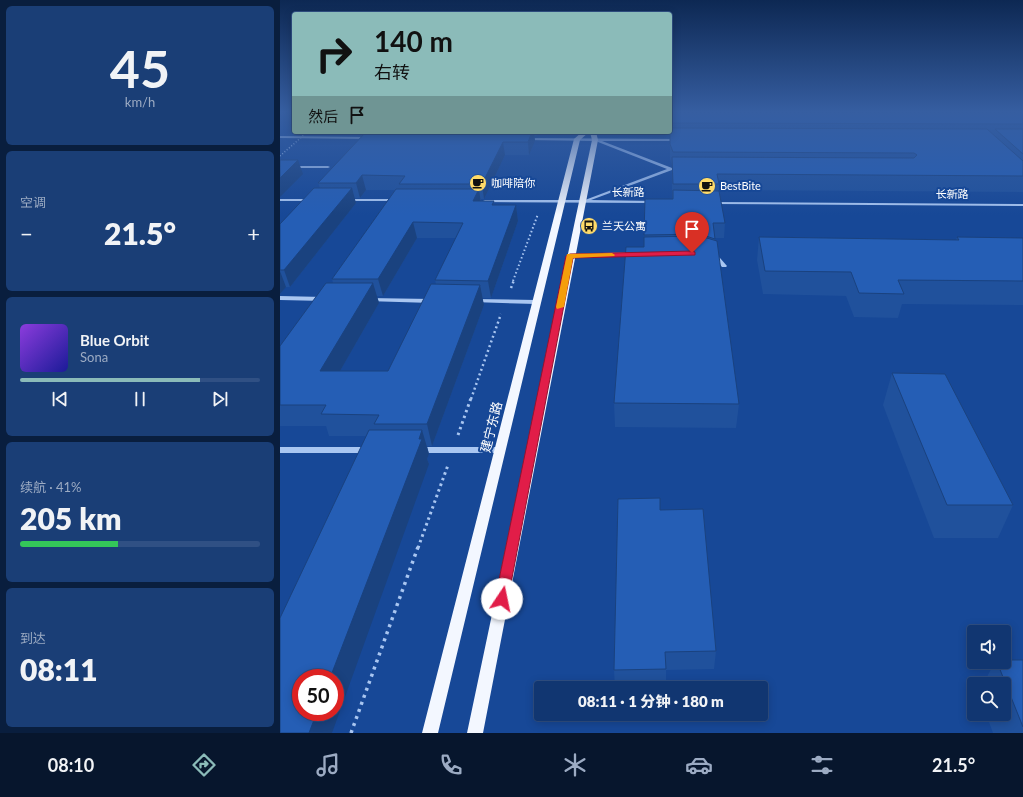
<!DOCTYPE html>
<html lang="zh">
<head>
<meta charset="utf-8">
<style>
  body { margin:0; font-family:Lato,"Noto Sans SC",sans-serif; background:#1a3e76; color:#f1f3f6; height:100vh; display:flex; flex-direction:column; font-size:15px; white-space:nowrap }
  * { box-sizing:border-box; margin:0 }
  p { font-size:13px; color:#9cabc3 }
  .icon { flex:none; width:22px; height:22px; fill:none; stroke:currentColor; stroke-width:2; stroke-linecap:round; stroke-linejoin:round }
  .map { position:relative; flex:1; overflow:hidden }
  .panel { display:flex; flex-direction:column; gap:6px; padding:6px; background:#091e3e; width:280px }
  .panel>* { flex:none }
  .hud { position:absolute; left:12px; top:12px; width:380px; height:122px; border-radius:4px; box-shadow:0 2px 10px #0003,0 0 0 1px #305084; background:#8bbbb9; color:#111; overflow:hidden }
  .controls { position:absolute; left:687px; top:625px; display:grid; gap:8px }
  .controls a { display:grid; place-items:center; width:44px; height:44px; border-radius:4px; background:#113671; box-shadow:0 2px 10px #0003,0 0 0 1px #305084; font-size:20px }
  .speed { position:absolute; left:12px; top:669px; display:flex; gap:8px; font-size:20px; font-weight:700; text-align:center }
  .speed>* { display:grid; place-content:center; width:52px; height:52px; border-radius:50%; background:#113671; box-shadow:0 2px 10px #0003,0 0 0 1px #305084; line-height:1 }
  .speed .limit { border:6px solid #d22; background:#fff; color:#111 }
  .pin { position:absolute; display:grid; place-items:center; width:34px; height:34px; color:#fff; margin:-41px -17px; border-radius:50% 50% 50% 0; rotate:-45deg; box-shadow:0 0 4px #0007 }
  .pin .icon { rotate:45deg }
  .me { position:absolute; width:44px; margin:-22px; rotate:11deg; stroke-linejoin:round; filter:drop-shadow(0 0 3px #0008) }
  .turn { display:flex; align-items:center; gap:14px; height:84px; padding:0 16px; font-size:18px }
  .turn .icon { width:52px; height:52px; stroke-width:2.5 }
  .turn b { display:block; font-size:28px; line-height:34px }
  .then { display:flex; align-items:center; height:38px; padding:0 16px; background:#0003; gap:8px; font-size:15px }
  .big { font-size:30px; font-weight:800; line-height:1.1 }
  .panel .card { flex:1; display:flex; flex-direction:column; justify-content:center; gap:6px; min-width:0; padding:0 14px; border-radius:6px; background:#1a3e76 }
  .panel .dial { align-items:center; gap:0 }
  .dial b { font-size:52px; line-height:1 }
  .song { display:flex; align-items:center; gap:12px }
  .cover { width:48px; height:48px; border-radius:6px; background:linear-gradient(135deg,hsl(270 70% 55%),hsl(240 70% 35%)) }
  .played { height:4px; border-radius:2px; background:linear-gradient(90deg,#8bbbb9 75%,#305084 75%) }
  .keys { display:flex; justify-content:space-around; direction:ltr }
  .heat { display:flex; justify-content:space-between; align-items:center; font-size:22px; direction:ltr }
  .charge { height:6px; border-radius:3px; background:linear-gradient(90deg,#34c759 41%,#305084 0) }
  .trip { position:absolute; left:254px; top:681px; width:234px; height:40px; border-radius:4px; background:#113671; box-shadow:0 2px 10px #0003,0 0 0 1px #305084; font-weight:800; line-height:40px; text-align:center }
  .menu { display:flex; height:64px; justify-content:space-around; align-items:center; background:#07162d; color:#9cabc3 }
  .menu .icon { width:28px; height:28px }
  .menu .selected { color:#8bbbb9 }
  .menu b { font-size:18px; color:#f1f3f6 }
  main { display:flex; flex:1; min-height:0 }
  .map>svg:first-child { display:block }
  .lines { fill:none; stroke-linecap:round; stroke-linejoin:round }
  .path-far3 { stroke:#a9c6f1; stroke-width:2; stroke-dasharray:1.5 2.5; stroke-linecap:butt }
  .path-far2 { stroke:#a9c6f1; stroke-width:2.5; stroke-dasharray:2 3; stroke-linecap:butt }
  .path-far1 { stroke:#a9c6f1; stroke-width:3; stroke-dasharray:2.5 3.5; stroke-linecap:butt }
  .path { stroke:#a9c6f1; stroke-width:3.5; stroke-dasharray:3 4.5; stroke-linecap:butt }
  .minor { fill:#a9c6f1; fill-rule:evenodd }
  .major { fill:#f3f7ff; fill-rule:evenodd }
  .path-bridge { stroke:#a9c6f1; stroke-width:1.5; stroke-dasharray:1 2; stroke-linecap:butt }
  .wall { fill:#20519c; fill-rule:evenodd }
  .shaded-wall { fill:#1a427f }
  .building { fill:#255eb5; stroke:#1a427f }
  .route { fill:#e11d48; stroke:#92132f }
  .slow { fill:#f59e0b }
  .labels { text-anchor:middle; stroke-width:4; stroke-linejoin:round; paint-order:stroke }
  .far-poi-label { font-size:11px; fill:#fff; stroke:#174897; text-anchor:start }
  .far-street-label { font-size:11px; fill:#fff; stroke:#174897 }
  .street-label { font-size:13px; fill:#fff; stroke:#174897 }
</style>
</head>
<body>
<main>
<section class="panel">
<div class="card dial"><b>45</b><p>km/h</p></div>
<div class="card"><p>空调</p>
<div class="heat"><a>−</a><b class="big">21.5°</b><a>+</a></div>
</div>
<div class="card">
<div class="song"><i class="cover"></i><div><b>Blue Orbit</b><p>Sona</p></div></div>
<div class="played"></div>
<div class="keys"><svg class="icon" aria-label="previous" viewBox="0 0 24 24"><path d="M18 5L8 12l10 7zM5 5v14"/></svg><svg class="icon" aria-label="pause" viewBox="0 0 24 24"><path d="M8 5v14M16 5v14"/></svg><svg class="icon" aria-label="next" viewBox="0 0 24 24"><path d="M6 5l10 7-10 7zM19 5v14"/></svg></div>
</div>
<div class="card"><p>续航 · 41%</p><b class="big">205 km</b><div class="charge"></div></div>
<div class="card"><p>到达</p><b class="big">08:11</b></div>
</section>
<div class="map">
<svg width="743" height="733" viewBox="0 0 743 733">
  <rect width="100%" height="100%" fill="#174897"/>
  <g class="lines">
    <path class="path-far3" d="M233,281L258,214"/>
    <g class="path-far2">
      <path d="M231,288L234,280"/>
      <path d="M191,399L221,314"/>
    </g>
    <g class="path-far1">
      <path d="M178,435L191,398"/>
      <path d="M138,548L168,465"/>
    </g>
    <path class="path" d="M71,733L138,547"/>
    <g class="minor">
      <path d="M0,136L89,137L91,138L89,139L0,138Z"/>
      <path d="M245,138L399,139L401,140L400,141H322L392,168H401L403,169L401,170H392L311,200L375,201V202L373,203L203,202V201L205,200H305L387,169L318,142L317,141L244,140V138Z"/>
      <path d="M0,166H48L50,167L48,168H0Z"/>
      <path d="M0,199H31L33,200L31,201H0Z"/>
      <path d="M63,199H117L119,200L117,201H63Z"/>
      <path d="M431,202L743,204V206L433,204H431Z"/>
      <path d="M354,252L357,254L356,255L290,258L287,256L290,254Z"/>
      <path d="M432,254L440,258L447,266L446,267H442L436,260L430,257V255Z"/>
      <path d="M0,296L44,297L47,299L44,301L0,300Z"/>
      <path d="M88,298L152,299L155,301L152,303L86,301L85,300Z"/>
      <path d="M194,299L256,300L259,302L256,304L192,302L191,301Z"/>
      <path d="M0,447H89L92,448L93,450L92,452L89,453H0Z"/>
      <path d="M140,447H220L223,448L224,450L223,452L220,453H140L137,452L136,450L137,448Z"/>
    </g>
    <g class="major">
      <path d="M302,132H309L300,140L158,733H142L294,139Z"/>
      <path d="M310,132H316L318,140L203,733H187L312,140Z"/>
    </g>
    <path class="path-bridge" d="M0,156L25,134"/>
  </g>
  <g class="wall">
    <path d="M390,112L743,124V192L438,190L445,223L444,238H435V241L459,404L456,428L335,427L334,403L364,247L365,199H392V165L390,159V134L386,133H354V132H390Z"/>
    <path d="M136,132H258L257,136H254L255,141L249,155H225L204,199H201V201L214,205H236L238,221L211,298H202L204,305L152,446H147L149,454L147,459L149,464L87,436H49L46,426H0V346L53,283L52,279L115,190H86L80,198H74L76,203L10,287H6L0,294V224L40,188L38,183L136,134ZM137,238H176L155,280L156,284L108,371H60L99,303L97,296H103Z"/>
    <path d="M479,237L676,240L677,237L743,238V305L622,304L618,318L574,317L566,296L483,294L477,260Z"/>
    <path d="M612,373L733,505L718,538H654L603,405Z"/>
    <path d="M380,510L436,651L434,669L386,670V687L335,688L334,670Z"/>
    <path d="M743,660V733H713L706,714H724V684H703L715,662H724Z"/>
  </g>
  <g class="shaded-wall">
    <path d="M252,132H254L255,141L249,155L248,142Z"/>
    <path d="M223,142L225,155L204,199L202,184Z"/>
    <path d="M18,160L23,174L0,197V178Z"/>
    <path d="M82,175L86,190L80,198L76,183Z"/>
    <path d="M72,188L76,203L10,287L4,270Z"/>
    <path d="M199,189L201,204L193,201Z"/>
    <path d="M236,205L238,221L211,298L208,281Z"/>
    <path d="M133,222L137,238L103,296L98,279Z"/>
    <path d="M0,271L6,287L0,294Z"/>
    <path d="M93,283L99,303L48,392L40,371Z"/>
    <path d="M200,285L204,305L152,446L147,424Z"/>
    <path d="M142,430L149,454L147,459L149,464L52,733H29L37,712H55V678H50Z"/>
  </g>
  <g class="building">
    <path d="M390,112L743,113V124L390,123Z"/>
    <path d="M390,128L707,129L743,161V176L437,174L439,184H393L392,157L634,158L637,155L634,153L393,152L390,144Z"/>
    <path d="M715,129H743V154Z"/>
    <path d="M136,132H252L248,142H223L202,184H119L125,176L82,175L76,183H38L85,133L136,134Z"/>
    <path d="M0,160H18L0,178Z"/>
    <path d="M34,188H72L4,270H0V224Z"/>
    <path d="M116,189H199L193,201H214L212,205H236L208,281L155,280L183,223L133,222L98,279H52Z"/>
    <path d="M393,190L439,191L445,223H433L435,239L420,234L364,235L365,199H393Z"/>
    <path d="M420,236L437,241L459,404L334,403L346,247H364V237Z"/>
    <path d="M479,237L679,240L677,237L743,238V281L618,280L624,294L579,293L571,272L485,271Z"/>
    <path d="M46,283H93L40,371H108L151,284L200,285L147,424H94L99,415L41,414L46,405H0V346Z"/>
    <path d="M612,373L665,374L733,505H667Z"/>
    <path d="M89,430H142L139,439H142L50,678H21V712H37L29,733H0V618Z"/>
    <path d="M380,498V510L423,509L436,651L385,652L386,669L334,670L338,499Z"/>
    <path d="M724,660H743V727L717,662H724Z"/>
  </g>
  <linearGradient id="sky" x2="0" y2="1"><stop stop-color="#0d2853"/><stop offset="0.52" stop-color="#365ea1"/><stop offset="1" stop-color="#365ea1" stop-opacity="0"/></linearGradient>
  <rect width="743" height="215" fill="url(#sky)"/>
  <path class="route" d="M412,251L415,252V255L293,258L228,599L226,603L222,604L217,603L215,599L286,256L290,254Z"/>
  <path class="slow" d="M332,253L335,255L334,256L293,258L284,307L277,309L276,307L287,254Z"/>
  <defs>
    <g id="cafe-disc" transform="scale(0.9)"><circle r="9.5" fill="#ffdb69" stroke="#174897"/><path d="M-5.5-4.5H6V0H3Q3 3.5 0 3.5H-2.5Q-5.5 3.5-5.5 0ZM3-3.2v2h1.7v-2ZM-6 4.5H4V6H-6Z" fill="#111"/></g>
    <g id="bus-disc" transform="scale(0.9)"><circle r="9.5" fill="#ffdb69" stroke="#174897"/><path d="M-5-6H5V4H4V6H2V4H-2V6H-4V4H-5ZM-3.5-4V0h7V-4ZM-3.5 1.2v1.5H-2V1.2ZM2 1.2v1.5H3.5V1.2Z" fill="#111"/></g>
  </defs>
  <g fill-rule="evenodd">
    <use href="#cafe-disc" x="198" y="183"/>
    <use href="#cafe-disc" x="427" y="186"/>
    <use href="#bus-disc" x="309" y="226"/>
  </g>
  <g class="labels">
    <g class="far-poi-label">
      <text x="211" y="187">咖啡陪你</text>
      <text x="440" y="190">BestBite</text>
      <text x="322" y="230">兰天公寓</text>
    </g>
    <g class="far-street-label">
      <text x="348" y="196">长新路</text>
      <text x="672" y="198">长新路</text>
    </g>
    <g class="street-label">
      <text transform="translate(211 427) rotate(-76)" y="5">建宁东路</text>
    </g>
  </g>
</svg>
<div class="controls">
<a><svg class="icon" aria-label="sound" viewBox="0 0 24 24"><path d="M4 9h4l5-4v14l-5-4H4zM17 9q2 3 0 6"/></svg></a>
<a><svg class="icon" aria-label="search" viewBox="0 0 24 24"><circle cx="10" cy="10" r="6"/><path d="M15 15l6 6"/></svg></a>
</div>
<div class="speed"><div class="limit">50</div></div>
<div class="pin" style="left:412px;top:253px;background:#d93025"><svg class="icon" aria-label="arrive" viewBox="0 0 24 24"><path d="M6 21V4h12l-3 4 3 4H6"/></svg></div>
<svg class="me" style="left:222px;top:599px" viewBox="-20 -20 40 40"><circle r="19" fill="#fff"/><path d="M0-13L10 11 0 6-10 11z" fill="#e11d48"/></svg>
<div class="trip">08:11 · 1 分钟 · 180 m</div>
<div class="hud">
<div class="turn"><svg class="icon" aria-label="right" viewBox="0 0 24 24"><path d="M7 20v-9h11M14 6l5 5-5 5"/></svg><div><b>140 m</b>右转</div></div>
<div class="then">然后<svg class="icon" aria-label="arrive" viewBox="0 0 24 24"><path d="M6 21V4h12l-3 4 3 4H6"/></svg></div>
</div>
</div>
</main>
<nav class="menu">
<b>08:10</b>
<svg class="icon selected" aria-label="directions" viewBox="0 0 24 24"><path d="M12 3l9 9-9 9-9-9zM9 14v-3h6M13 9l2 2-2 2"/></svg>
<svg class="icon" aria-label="music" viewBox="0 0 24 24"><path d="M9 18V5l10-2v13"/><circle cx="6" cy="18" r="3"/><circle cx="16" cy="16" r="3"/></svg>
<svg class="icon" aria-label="phone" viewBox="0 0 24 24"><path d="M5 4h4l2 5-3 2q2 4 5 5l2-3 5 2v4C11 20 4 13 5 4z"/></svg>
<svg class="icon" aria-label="climate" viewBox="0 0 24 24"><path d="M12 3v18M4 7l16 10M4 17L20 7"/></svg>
<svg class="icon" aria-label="car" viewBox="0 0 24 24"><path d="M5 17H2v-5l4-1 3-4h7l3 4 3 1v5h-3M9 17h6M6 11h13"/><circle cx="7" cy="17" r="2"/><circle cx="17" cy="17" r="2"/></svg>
<svg class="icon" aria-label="filters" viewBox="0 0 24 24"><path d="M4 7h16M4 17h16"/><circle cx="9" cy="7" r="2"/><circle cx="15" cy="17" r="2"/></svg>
<b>21.5°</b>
</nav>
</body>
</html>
